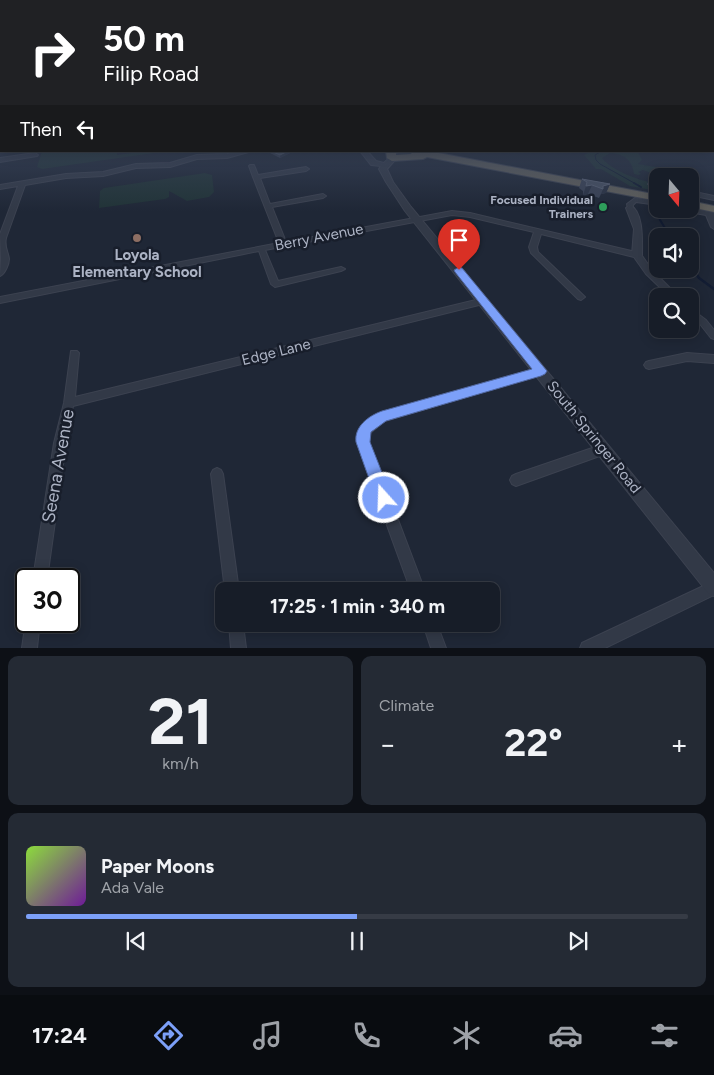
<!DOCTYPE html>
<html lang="en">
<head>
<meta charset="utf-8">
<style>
  body { margin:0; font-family:Figtree,sans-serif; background:#242a34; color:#f1f3f6; height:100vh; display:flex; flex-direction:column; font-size:19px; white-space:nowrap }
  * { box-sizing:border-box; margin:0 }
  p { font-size:16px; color:#9ea2a8 }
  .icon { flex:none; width:28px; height:28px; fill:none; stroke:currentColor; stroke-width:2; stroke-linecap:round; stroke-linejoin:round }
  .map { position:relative; height:648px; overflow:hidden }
  .sheet { display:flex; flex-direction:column; gap:8px; padding:8px; background:#0d1016; flex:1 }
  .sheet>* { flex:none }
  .banner { position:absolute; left:0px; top:0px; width:715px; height:152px; box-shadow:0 2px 12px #0003,0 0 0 1px #363b45; background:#202124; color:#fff; overflow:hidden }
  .needle { width:32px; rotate:161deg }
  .tools { position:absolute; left:649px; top:168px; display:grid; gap:10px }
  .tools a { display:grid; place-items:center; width:50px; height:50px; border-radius:10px; background:#171d28; box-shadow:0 2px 12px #0003,0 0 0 1px #363b45; font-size:25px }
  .speed { position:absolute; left:15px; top:568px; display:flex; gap:10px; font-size:25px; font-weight:700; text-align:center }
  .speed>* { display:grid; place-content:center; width:65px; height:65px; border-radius:50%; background:#171d28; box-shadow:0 2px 12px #0003,0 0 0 1px #363b45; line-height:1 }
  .speed .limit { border:2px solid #111; border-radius:8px; background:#fff; color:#111 }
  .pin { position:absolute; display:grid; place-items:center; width:42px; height:42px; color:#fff; margin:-51px -21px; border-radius:50% 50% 50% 0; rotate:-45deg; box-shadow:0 0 5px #0007 }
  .pin .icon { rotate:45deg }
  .me { position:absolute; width:55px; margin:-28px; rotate:340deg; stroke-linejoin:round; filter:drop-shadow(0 0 4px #0008) }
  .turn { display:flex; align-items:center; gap:18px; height:105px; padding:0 20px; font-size:22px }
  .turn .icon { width:65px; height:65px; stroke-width:2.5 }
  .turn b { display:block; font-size:35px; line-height:42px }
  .then { display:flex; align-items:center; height:48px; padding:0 20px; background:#0003; gap:10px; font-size:19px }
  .big { font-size:38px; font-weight:700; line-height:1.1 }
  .sheet .widget { flex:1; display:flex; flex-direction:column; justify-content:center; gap:8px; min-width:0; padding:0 18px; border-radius:10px; background:#242a34 }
  .sheet .dial { align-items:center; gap:0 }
  .dial b { font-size:65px; line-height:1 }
  .song { display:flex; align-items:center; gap:15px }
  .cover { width:60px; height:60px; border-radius:8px; background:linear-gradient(135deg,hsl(90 70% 55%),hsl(280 70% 35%)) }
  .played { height:5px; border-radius:2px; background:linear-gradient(90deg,#7ca0f9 50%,#363b45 50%) }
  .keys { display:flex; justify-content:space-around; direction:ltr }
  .heat { display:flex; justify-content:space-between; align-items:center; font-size:28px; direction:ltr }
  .sheet .tiles { flex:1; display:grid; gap:8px; grid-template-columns:1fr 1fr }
  .widget:last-child { grid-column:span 2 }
  .trip { position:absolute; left:215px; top:582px; width:285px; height:50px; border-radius:10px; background:#171d28; box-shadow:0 2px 12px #0003,0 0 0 1px #363b45; font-weight:700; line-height:50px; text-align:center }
  .tab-bar { display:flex; height:80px; justify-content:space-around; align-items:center; background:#090c10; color:#9ea2a8 }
  .tab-bar .icon { width:35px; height:35px }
  .tab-bar .selected { color:#7ca0f9 }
  .tab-bar b { font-size:22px; color:#f1f3f6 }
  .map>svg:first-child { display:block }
  .green { fill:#213337 }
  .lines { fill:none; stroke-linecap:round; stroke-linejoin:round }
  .stream-far2 { stroke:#131d33; stroke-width:1 }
  .stream-far1 { stroke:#131d33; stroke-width:2 }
  .stream { stroke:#131d33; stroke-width:2.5 }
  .minor-casing { stroke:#3c4250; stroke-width:2 }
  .tertiary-casing { stroke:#3c4250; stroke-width:2 }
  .trunk-casing { stroke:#3d4351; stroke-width:2 }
  .minor { fill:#323947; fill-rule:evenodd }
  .tertiary { fill:#323947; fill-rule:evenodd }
  .trunk { fill:#5e5e5b; fill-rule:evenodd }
  .wall { fill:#3a4255 }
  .shaded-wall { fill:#2a3244 }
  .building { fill:#464f61; stroke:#565e71 }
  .route { fill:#7ca0f9; stroke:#5168a2 }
  .leisure-dot { fill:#2e9e5b; stroke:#181e2b; stroke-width:2 }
  .education-dot { fill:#8d6e63; stroke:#181e2b; stroke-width:2 }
  .labels { text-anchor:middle; stroke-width:5; stroke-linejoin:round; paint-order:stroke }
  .far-poi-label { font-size:12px; font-weight:bold; fill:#acb3c4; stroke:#181e2b; text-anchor:end }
  .street-label { font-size:15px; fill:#acb3c4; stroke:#181e2b }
  .poi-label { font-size:15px; font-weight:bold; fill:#acb3c4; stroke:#181e2b }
  .near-street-label { font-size:18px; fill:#acb3c4; stroke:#181e2b }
</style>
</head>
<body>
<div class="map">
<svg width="714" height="648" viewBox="0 0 714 648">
  <rect width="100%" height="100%" fill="#1f2736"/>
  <g class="green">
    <path d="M42,151H117V155L147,151H168L42,169L37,167Z"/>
    <path d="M592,151H641L638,152L642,160L638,164L662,168L671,174L650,177L651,173L643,170L638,172L641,174L639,175L634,174C632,159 623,154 610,153L602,158C612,171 642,182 657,183V191L630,186L601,169H596L584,155Z"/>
    <path d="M205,173L212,175L214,192L209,197L187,201L169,191V197L165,199L99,208L100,191L104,188Z"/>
  </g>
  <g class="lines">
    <path class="stream-far2" d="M602,151L595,155L596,160L600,164L636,184"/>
    <g class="stream-far1">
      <path d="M634,183L641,187"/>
      <path d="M656,205L660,220L670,236"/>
    </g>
    <path class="stream" d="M690,265L699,278L714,289"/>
    <g class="minor-casing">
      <g id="minor">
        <path d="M0,130L1,131V133L0,134Z"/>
        <path d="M241,151H252L227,158L197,159L170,167L136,168L103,176L66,178L25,185L6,238C4,247 8,251 9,259C9,264 5,274 0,276L1,259L0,234L18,186L0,189V185L66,174L103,172L136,164L170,163L197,155L227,154Z"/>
        <path d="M35,153L38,155L37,156L0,162V158Z"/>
        <path d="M250,165H254L258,175L306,167L309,169L306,171L260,178L270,204L323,194L326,196L323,198L272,207L286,242L452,211L470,213L640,253L652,270L678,296H669L646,274L634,257L541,234L537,247L538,252L585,297L581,300L578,299L531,253L529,247L534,232L470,217L452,215L265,250L278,281L341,267L345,269L341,271L275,287L271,284L259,251L0,303V297L279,243L253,177L249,166Z"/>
        <path d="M651,182L658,184V188L648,184Z"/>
        <path d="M690,191L714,196V200L690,195Z"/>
        <path d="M635,198L658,201V205L636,202L633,205L632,209H628L627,204Z"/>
        <path d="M690,208L714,213V229L711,227L706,215L683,211L680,209Z"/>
        <path d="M484,298L488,301L487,303L73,406L66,443L47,579H33L54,443L64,403L71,351H77L79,353L75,397Z"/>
        <path d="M690,308L706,320L714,330V339L711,338L700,324L690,316Z"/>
        <path d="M687,353L714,355V363L687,361L649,369L646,368L644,365L646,362L649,361Z"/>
        <path d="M541,367L544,368L546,371L544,374L385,421L369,434V443L425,591H411L357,443C357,428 369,417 382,412Z"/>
        <path d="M604,444L608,445L610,449L608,453L516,486L512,484L510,480L512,476L516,474Z"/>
        <path d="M217,468L221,470L223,474L239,591H225L211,474L213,470Z"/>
        <path d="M714,581V595L605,648H580L582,643Z"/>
        <path d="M26,620V621H40L37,648H22Z"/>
        <path d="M229,624H243L246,648H231Z"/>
        <path d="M423,624H437L446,648H431Z"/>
      </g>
    </g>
    <g class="tertiary-casing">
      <g id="tertiary">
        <path d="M360,151H367L376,161L384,163C393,153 404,151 416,151L395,160L387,169L393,182L411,207L714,573V596L708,593L405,211L386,182L379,169L381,166L371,165Z"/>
        <path d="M630,205C644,212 642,242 642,255L637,258L632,255L634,229L626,208Z"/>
      </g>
    </g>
    <g class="trunk-casing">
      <g id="trunk">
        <path d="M386,151H396V155L412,154L408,151H428L658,195V201L427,157L423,159L392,161L387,158Z"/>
        <path d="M690,201L714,206V212L690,207Z"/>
      </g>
    </g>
    <use href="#minor" class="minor"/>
    <use href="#tertiary" class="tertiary"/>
    <use href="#trunk" class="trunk"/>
  </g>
  <g class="wall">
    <path d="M266,151H294L280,158Z"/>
    <path d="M582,179L610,184L606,193L601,194L599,198L588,194L583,195V191L579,188Z"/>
  </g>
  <g class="shaded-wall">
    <path d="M288,151H294L280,158V155Z"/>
    <path d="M610,184L606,193L601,194L603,189V186Z"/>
    <path d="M592,185L588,194L583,195L586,186Z"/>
  </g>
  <g class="building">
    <path d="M271,151H288L280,155Z"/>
    <path d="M582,179L610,184L603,186V189L592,185L586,186L587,182Z"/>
  </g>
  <linearGradient id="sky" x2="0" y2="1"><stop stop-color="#11151e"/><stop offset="0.57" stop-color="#3c475d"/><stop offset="1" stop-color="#3c475d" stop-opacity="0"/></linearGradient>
  <rect width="714" height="211" fill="url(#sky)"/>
  <path class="route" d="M459,267L462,268L547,371L545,374L541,376L386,421L371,432L370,442L392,498L389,504L384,506L378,504L356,442C354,427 368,416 382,411L532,369L455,272L454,270Z"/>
  <circle class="leisure-dot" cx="603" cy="207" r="5"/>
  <circle class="education-dot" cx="137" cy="238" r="5"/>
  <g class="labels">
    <g class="far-poi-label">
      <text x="593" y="204">Focused Individual<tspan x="593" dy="14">Trainers</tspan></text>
    </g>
    <g class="street-label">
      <text transform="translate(319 237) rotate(-11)" y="5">Berry Avenue</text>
      <text transform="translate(276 352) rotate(-14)" y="5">Edge Lane</text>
      <text transform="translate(594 437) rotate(51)" y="5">South Springer Road</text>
    </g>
    <g class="poi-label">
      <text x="137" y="260">Loyola<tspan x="137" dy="17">Elementary School</tspan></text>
    </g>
    <g class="near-street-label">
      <text transform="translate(58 466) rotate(-80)" y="6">Seena Avenue</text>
    </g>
  </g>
</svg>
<div class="tools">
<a><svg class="needle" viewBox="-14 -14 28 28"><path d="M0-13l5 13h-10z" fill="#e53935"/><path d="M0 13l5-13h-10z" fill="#9ea2a8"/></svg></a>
<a><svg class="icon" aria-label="sound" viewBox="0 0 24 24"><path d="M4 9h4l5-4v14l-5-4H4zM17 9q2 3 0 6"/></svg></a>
<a><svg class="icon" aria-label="search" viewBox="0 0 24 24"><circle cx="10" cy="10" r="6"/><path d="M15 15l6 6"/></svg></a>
</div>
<div class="speed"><div class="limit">30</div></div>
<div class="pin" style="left:459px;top:270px;background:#d93025"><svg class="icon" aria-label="arrive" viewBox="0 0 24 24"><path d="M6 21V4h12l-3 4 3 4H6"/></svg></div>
<svg class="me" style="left:384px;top:498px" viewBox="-20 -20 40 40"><circle r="17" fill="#7ca0f9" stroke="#fff" stroke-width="3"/><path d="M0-11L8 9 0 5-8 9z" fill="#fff"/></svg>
<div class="trip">17:25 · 1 min · 340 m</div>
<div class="banner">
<div class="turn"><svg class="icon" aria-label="right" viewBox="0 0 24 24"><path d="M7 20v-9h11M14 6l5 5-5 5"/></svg><div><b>50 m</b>Filip Road</div></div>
<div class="then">Then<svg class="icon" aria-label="left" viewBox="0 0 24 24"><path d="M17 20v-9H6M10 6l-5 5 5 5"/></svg></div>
</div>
</div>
<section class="sheet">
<div class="tiles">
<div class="widget dial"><b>21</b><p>km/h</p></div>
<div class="widget"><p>Climate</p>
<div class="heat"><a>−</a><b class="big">22°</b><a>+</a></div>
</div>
<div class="widget">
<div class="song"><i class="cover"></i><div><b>Paper Moons</b><p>Ada Vale</p></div></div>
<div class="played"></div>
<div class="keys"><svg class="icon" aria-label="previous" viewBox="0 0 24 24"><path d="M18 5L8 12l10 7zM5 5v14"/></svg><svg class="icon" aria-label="pause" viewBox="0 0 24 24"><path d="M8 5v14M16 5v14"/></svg><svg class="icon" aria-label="next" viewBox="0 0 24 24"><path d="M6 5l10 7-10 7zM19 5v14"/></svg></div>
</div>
</div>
</section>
<nav class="tab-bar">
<b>17:24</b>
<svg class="icon selected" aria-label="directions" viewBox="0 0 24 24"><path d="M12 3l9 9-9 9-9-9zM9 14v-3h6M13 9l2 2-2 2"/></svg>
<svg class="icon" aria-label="music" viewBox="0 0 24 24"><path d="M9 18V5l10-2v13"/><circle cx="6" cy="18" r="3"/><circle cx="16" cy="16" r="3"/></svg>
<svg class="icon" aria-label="phone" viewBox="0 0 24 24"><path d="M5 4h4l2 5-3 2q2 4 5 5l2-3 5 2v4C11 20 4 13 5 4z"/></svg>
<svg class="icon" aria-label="climate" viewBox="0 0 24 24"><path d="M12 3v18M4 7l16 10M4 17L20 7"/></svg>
<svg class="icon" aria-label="car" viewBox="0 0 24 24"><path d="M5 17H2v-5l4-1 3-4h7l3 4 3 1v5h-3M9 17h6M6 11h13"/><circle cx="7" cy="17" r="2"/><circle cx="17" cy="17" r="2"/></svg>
<svg class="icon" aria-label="filters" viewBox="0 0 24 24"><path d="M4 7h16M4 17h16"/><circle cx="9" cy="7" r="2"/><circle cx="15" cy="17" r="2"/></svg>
</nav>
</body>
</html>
